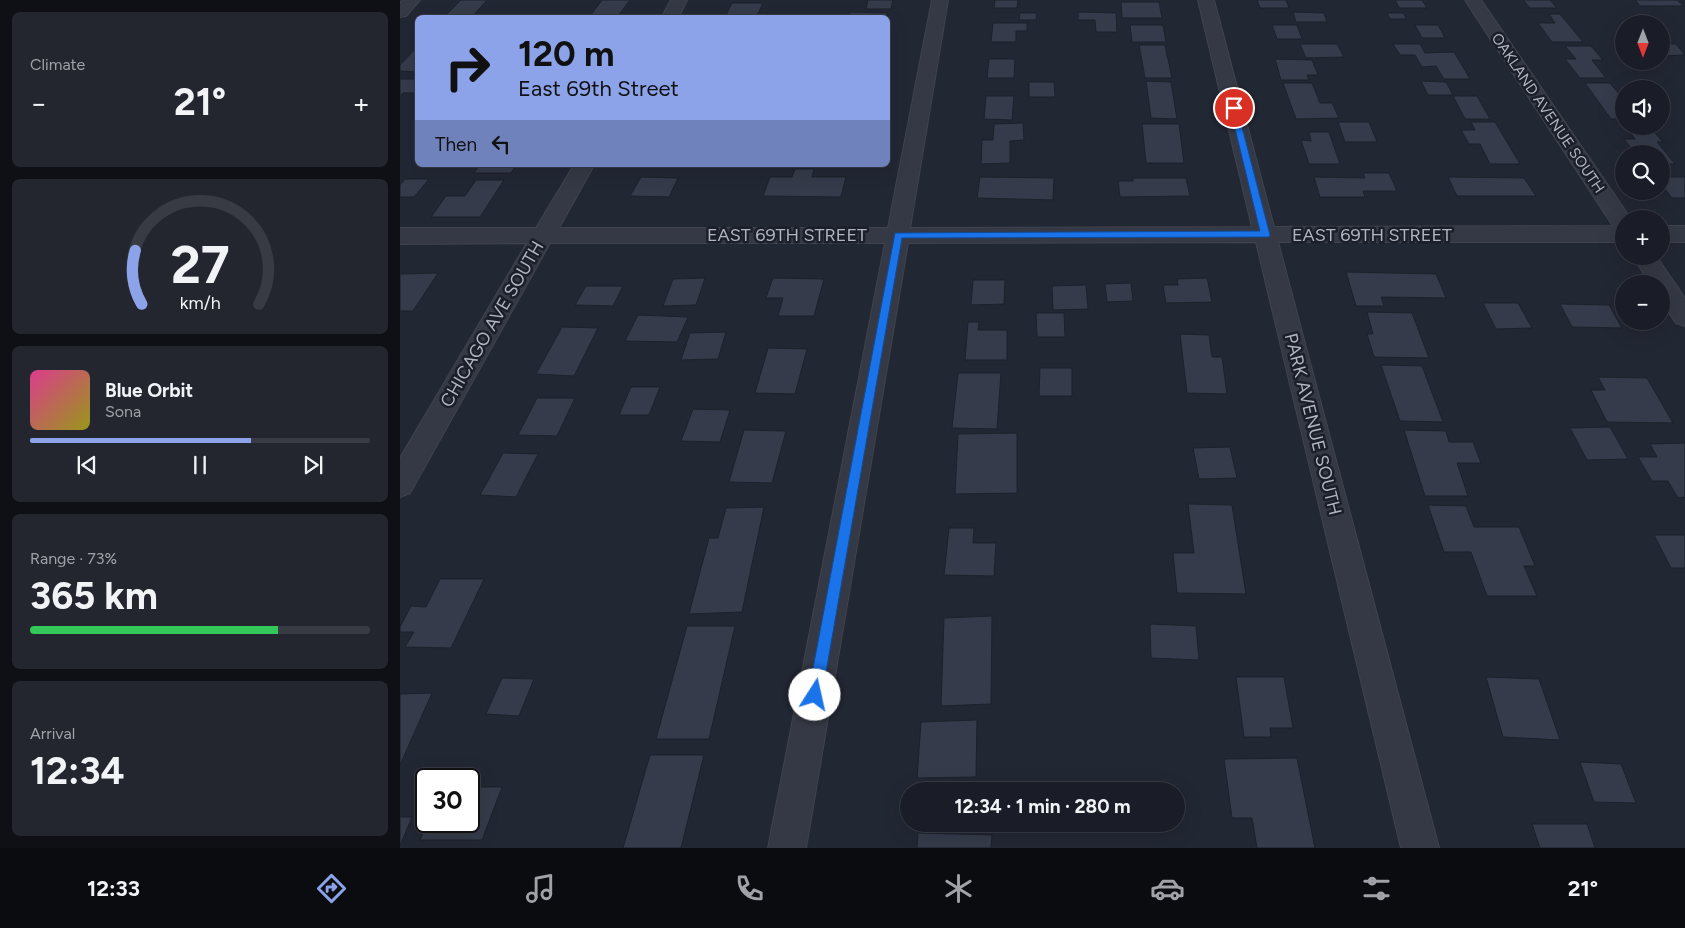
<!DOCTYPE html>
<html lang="en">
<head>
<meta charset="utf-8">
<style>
  body { margin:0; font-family:Figtree,sans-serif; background:#23262f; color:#f1f3f6; height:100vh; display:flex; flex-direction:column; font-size:19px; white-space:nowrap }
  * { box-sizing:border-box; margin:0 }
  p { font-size:16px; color:#9fa2a7 }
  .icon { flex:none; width:28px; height:28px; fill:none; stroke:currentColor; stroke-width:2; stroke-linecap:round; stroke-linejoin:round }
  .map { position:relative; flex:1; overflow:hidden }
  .sheet { display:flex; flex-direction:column; gap:12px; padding:12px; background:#0e1015; width:400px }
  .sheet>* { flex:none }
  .hud { position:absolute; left:15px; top:15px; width:475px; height:152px; border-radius:8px; box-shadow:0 5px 20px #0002,0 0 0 1px #383b44; background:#8ca3ea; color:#111; overflow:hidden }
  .needle { width:32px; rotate:180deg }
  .tools { position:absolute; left:1215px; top:15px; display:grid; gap:10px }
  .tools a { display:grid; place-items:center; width:55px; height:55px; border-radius:50%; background:#1a1d27; box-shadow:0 5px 20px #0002,0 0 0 1px #383b44; font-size:25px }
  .speed { position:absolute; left:15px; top:768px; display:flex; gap:10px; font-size:25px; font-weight:700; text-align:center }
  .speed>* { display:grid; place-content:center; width:65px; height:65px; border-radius:50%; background:#1a1d27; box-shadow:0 5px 20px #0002,0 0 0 1px #383b44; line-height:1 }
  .speed .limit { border:2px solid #111; border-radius:8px; background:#fff; color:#111 }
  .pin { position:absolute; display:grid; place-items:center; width:42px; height:42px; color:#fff; margin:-21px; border:2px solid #fff; border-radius:50%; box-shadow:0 1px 5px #0007 }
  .me { position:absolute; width:55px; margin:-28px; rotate:10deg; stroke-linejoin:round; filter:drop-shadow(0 0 4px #0008) }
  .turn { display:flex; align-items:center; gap:18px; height:105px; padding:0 20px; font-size:22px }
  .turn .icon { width:65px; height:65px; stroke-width:2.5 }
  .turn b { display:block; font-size:35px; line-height:42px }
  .then { display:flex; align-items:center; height:48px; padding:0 20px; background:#0003; gap:10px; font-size:19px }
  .big { font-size:38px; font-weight:700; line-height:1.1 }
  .sheet .card { flex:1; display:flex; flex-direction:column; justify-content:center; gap:8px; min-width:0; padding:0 18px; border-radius:8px; background:#23262f }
  .sheet .dial { align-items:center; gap:0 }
  .dial svg { height:130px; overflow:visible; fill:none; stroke:#383b44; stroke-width:7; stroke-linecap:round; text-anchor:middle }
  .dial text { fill:#f1f3f6; stroke:none }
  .song { display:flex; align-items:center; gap:15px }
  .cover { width:60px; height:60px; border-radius:8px; background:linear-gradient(135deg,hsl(330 70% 55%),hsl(60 70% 35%)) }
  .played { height:5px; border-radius:2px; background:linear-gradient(90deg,#8ca3ea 65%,#383b44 65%) }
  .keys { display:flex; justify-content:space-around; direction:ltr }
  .heat { display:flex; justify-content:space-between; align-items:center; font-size:28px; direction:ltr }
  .charge { height:8px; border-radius:4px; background:linear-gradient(90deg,#34c759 73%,#383b44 0) }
  .trip { position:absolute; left:500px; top:782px; width:285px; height:50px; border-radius:25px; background:#1a1d27; box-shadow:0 5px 20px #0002,0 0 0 1px #383b44; font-weight:700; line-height:50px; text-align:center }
  .dock { display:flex; height:80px; justify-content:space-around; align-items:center; background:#0a0c10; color:#9fa2a7 }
  .dock .icon { width:35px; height:35px }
  .dock .selected { color:#8ca3ea }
  .dock b { font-size:22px; color:#f1f3f6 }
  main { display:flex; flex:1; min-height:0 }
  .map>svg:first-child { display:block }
  .building { fill:#353b4a; stroke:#1d212b }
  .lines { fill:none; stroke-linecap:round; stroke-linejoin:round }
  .minor-casing { stroke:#3f434e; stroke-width:2 }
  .minor { fill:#353945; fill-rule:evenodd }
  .route { fill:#1a73e8; stroke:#114b97 }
  .labels { text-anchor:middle; stroke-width:5; stroke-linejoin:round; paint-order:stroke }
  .far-street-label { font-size:15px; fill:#b0b4c1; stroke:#1b1f29 }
  .street-label { font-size:18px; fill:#b0b4c1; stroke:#1b1f29 }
</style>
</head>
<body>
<main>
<section class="sheet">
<div class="card"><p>Climate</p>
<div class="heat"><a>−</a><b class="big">21°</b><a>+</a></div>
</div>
<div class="card dial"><svg viewBox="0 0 100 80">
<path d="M14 69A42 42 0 1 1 86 69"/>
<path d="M14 69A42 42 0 0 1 10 36" stroke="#8ca3ea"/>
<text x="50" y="56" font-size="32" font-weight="700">27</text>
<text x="50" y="72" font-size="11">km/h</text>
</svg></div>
<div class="card">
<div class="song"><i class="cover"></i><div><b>Blue Orbit</b><p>Sona</p></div></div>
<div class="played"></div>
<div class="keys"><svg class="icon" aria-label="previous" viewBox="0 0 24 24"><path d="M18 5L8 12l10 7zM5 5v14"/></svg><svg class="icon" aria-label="pause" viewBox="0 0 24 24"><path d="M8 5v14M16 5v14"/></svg><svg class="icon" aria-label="next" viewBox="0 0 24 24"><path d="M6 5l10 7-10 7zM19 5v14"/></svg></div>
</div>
<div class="card"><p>Range · 73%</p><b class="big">365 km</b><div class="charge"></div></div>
<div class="card"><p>Arrival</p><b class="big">12:34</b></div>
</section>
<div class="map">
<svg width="1285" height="848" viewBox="0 0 1285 848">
  <rect width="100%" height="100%" fill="#222734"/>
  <g class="building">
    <path d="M61,0H87L72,17H44Z"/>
    <path d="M202,0H230L218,16H190Z"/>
    <path d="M468,0H493L491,9H466Z"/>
    <path d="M595,0H618L617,8H594Z"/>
    <path d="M857,0H886L889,8H860Z"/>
    <path d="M995,0H1022L1027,8H999Z"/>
    <path d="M1123,0H1150L1157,8H1130Z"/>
    <path d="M1235,0H1277L1284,6H1240Z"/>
    <path d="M721,2H759L762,18H722Z"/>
    <path d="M332,3H363L356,18L325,17Z"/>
    <path d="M450,12L487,13L486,18H448Z"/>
    <path d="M678,12L716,13L717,32H696L695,20H678Z"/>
    <path d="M893,12L924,13L927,22H896Z"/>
    <path d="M620,13H637L636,20H619Z"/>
    <path d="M987,13H1003L1007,19H990Z"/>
    <path d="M1149,14H1160L1183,42H1152L1138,23H1155Z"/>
    <path d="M593,23H627V31H616V42H591Z"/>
    <path d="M730,25H763L766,42H732Z"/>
    <path d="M872,25H897L902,39H877Z"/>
    <path d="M1015,25H1038L1045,38H1022Z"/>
    <path d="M900,44H937L944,57L906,58Z"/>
    <path d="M993,44H1020L1025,53L1054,52L1070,79H1044L1036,66L1022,67L1015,55H1000Z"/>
    <path d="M1261,44H1276L1285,55L1261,56Z"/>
    <path d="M739,45H765L772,78H745Z"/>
    <path d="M1165,46H1191L1203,60H1192L1206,78H1180L1165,59H1176Z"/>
    <path d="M14,50H18V72L0,71V65Z"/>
    <path d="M589,59H615L614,78H587Z"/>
    <path d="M875,59L912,60L918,75H907L909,80H881Z"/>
    <path d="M0,79H18V91L16,93H3L0,97Z"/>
    <path d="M746,81L771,82L777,119L751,118Z"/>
    <path d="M1021,81L1046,82L1053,95H1028Z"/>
    <path d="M629,82H654L655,97H629Z"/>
    <path d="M883,83H912L920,103H932L939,118L896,119Z"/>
    <path d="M1185,83H1210L1224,100V119H1211Z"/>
    <path d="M586,96H614L612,120L584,119Z"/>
    <path d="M1053,96H1077L1090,119H1065Z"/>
    <path d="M938,122H969L977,142H945Z"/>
    <path d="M1071,122H1095L1120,164H1090L1080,144H1069L1061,130H1075Z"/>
    <path d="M623,123L624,140L610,141V163L581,164L582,140H593L594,124Z"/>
    <path d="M742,124H779L784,163H746Z"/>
    <path d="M1225,126H1249L1263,142H1257L1275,164H1261V154H1236L1224,139H1235Z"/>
    <path d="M909,132H929L940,164H909L901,140L911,141Z"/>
    <path d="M80,165H116L111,173H74Z"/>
    <path d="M395,169H414L412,177H446L441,197L363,196L370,177H392Z"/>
    <path d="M963,173H989L997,191H963L965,197H920L914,177L965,178Z"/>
    <path d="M241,177L278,178L269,197L230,196Z"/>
    <path d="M580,177L654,178L653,200L577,198Z"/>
    <path d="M1048,177L1124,178L1136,196H1057Z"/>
    <path d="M1261,177H1285V198H1272L1261,184Z"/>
    <path d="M733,178H786L790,196L720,197L718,181H733Z"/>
    <path d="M5,179H29L14,197H0V185Z"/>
    <path d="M76,180H104L80,217H31L46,196H65Z"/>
    <path d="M946,272L1036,274L1046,298L981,297L984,306H956Z"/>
    <path d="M38,273L13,311H0V274Z"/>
    <path d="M305,278L296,305L263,306L273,279Z"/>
    <path d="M373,278L424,279L414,316H378L383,298H366Z"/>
    <path d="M807,278L812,302L766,303L763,285H778L777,279Z"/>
    <path d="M573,280H605L604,304L571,305Z"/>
    <path d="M731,283L733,301L707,302L705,284Z"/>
    <path d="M686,285L688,309L653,310L652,286Z"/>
    <path d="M186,286H223L213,306L175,305Z"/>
    <path d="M1083,303H1118L1132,328L1096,329Z"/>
    <path d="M1160,304L1209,305L1222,328L1172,327Z"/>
    <path d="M967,312L1012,313L1029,358L974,357L967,334H973Z"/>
    <path d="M636,313H664L665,337H637Z"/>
    <path d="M238,315L288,317L277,342L225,341Z"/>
    <path d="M568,322H579L578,330H607V360H565Z"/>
    <path d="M162,327L198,328L174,376L136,374Z"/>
    <path d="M326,332L318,359L281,360L290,333Z"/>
    <path d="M780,334L809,335L812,357H822L827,394L787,393Z"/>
    <path d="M368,348L407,349L395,394L355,393Z"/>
    <path d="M981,365L1022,366L1043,422L1000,421Z"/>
    <path d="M640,368H672V396H639Z"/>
    <path d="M558,373H601L597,429L552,428Z"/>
    <path d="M1198,377L1247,378L1273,423L1207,422L1191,390H1205Z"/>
    <path d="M231,387H260L249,415H219Z"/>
    <path d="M137,398H175L157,436L118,435Z"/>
    <path d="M293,409L330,410L320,442L281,441Z"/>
    <path d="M1210,427L1228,459L1187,460L1170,428Z"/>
    <path d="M344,430L386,431L372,483L329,482Z"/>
    <path d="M1004,430L1046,431L1049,442H1073L1081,463H1057L1068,496H1025Z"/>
    <path d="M617,433V493L555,494L558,434Z"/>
    <path d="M1285,443V497L1278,498L1268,481H1252L1238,457H1257L1250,444Z"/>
    <path d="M830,447L837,478L799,479L793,448Z"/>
    <path d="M103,453L138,454L116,497L80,495Z"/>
    <path d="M788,504L832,505L846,594L777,593L773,553H794Z"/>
    <path d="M1028,505L1066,506L1074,527H1119L1135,566H1124L1137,596H1087L1071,552H1044Z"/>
    <path d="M364,507L342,612L289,614L309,538H318L326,508Z"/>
    <path d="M549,528H574L573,543H596L594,576L544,575Z"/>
    <path d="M1254,535H1285V568H1271Z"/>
    <path d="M40,579H84L51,648L5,647L14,632H0V627L11,606L26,607Z"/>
    <path d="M592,616L591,704L541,706L544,618Z"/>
    <path d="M750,624L796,626L799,660L751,658Z"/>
    <path d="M287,626H335L309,739H256Z"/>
    <path d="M836,677H884L893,728H870L871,737H844Z"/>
    <path d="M1086,677L1139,679L1160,740L1103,737Z"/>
    <path d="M102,678L134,679L119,716L86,714Z"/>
    <path d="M32,693L0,765V694Z"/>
    <path d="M577,720L576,777L517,778L521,722Z"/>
    <path d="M250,755H304L281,848H223Z"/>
    <path d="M897,758L915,848H857L852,818H832L824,759Z"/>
    <path d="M1180,762L1221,764L1236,803L1194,802Z"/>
    <path d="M69,787H102L82,840H20L29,821H69Z"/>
    <path d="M0,817H12L0,846Z"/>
    <path d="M1132,824H1187L1195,848H1140Z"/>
    <path d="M518,833L592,835L591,848H517Z"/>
  </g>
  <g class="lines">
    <g class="minor-casing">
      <g id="minor">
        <path d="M3,0H20L6,16L0,17V3Z"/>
        <path d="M271,0H287L278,18H261Z"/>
        <path d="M532,0H548L510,228L852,227L798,0H814L874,227L1213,226L1065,0H1081L1231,219H1224V242H878L1039,848H1001L856,242L508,243L406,848H368L485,243H150L10,493L0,497V458L127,243L0,244V228H136L174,165H194L159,228H488Z"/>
        <rect x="1261" y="226" width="24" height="16"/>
        <path d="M1233,256H1256L1285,298V326L1276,323L1261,301V284H1250Z"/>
      </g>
    </g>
    <use href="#minor" class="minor"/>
  </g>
  <path class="route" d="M831,107L837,108L870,235L869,237L502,238L422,695L420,700L415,702L410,700L408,695L495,233L860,231L830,108Z"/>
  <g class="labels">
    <g class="far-street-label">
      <text transform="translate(1148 113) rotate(56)" y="5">OAKLAND AVENUE SOUTH</text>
    </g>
    <g class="street-label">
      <text x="387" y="241">EAST 69TH STREET</text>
      <text x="972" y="241">EAST 69TH STREET</text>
      <text transform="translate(92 324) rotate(-60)" y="6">CHICAGO AVE SOUTH</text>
      <text transform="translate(913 424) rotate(76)" y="6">PARK AVENUE SOUTH</text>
    </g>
  </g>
</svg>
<div class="tools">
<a><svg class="needle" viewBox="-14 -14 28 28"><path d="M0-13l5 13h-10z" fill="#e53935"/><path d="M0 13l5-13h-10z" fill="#9fa2a7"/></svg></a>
<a><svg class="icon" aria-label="sound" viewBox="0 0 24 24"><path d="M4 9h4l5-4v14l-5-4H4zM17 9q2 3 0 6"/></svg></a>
<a><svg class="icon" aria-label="search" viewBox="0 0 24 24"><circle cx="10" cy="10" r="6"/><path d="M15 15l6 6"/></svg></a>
<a>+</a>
<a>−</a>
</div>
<div class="speed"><div class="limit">30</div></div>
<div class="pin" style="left:834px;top:108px;background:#d93025"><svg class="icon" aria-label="arrive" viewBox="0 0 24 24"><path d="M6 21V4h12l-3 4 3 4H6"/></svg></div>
<svg class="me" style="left:415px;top:695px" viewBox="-20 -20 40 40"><circle r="19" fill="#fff"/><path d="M0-13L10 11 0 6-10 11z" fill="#1a73e8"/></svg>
<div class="trip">12:34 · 1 min · 280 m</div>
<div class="hud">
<div class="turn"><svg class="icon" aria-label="right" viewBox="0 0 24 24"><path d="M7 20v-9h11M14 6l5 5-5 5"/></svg><div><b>120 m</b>East 69th Street</div></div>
<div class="then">Then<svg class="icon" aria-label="left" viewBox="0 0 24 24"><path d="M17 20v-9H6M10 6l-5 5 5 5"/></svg></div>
</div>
</div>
</main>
<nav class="dock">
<b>12:33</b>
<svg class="icon selected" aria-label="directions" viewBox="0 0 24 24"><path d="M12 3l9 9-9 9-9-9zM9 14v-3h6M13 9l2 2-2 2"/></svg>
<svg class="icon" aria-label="music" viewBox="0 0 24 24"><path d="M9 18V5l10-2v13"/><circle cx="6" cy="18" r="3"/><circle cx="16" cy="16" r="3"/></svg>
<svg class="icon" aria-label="phone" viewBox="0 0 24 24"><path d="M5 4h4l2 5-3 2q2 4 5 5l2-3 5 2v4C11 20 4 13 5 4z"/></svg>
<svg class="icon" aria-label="climate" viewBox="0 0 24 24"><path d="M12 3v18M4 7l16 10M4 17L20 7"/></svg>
<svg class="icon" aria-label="car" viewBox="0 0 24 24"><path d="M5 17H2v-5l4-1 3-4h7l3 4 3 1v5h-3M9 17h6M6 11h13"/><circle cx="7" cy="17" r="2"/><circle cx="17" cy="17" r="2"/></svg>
<svg class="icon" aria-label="filters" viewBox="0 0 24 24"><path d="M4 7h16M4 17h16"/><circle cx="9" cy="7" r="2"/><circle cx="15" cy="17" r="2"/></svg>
<b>21°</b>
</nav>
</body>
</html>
